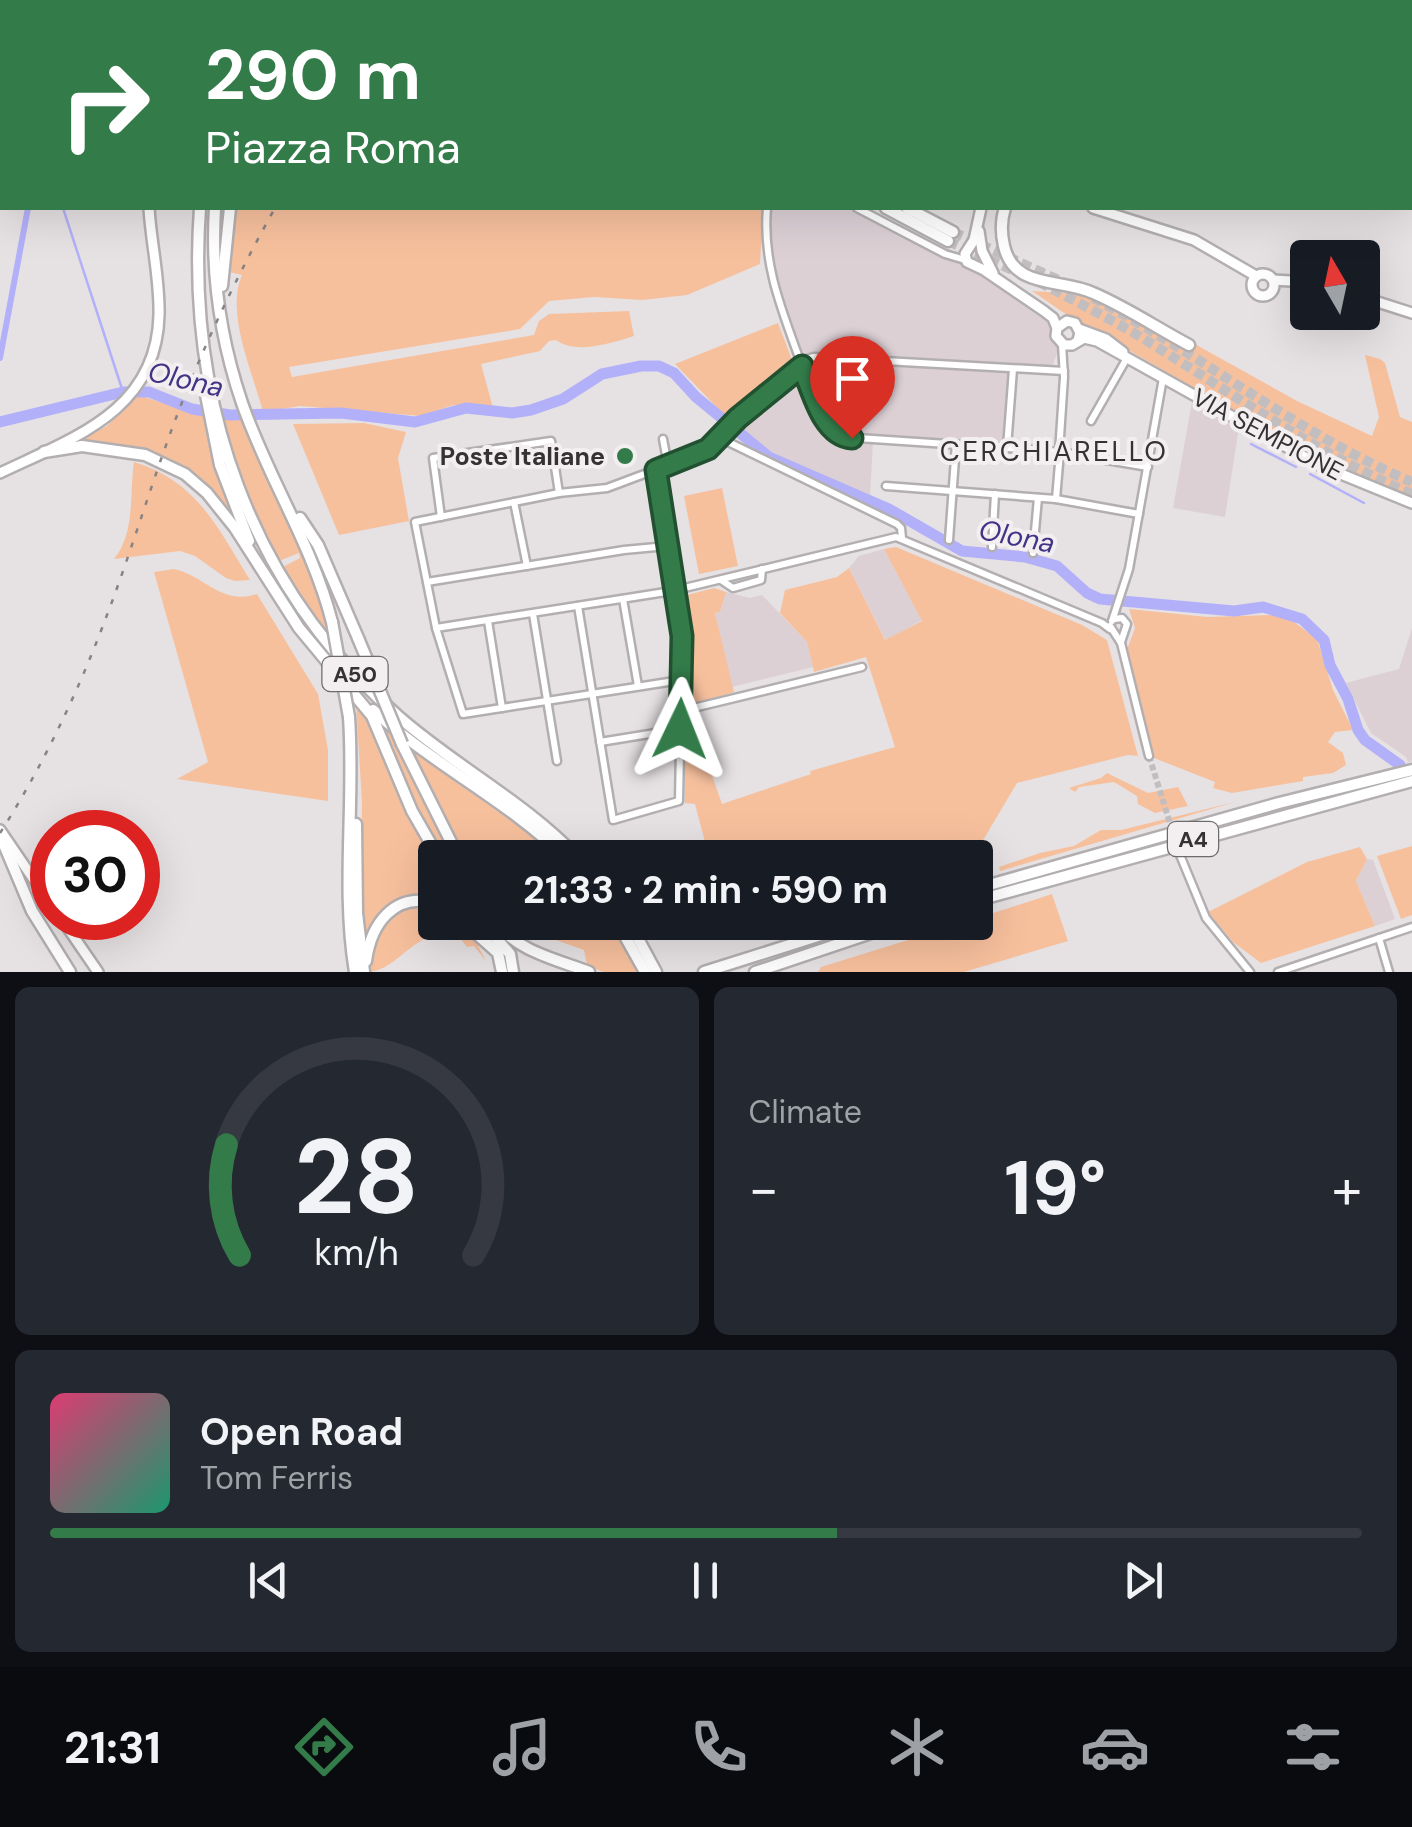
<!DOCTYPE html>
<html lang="en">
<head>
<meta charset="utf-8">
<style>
  body { margin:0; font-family:"DM Sans",sans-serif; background:#242831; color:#f1f3f6; height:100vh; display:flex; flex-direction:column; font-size:38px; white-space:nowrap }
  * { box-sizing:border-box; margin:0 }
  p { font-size:32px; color:#9ea1a6 }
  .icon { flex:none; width:55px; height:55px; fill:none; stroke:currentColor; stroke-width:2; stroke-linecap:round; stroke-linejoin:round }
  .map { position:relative; height:972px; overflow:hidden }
  .drawer { display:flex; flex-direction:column; gap:15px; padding:15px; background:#0d0f14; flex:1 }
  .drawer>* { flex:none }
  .banner { position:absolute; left:0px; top:0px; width:1412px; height:210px; box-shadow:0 10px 40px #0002; background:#337c4a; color:#fff; overflow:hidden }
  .needle { width:65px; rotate:351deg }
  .buttons { position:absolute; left:1290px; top:240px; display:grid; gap:20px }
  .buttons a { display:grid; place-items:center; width:90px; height:90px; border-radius:10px; background:#171b24; box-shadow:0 10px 40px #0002; font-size:50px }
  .speed { position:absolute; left:30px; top:810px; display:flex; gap:20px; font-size:50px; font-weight:700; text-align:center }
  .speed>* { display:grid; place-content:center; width:130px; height:130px; border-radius:50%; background:#171b24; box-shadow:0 10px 40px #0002; line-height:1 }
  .speed .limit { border:15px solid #d22; background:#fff; color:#111 }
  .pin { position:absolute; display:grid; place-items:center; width:85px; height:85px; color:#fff; margin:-102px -42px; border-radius:50% 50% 50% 0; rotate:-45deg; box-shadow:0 0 10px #0007 }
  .pin .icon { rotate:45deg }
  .me { position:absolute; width:110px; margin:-55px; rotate:2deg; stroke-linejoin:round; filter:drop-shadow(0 0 8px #0008) }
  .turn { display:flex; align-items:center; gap:35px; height:210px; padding:0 40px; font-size:45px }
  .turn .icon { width:130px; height:130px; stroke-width:2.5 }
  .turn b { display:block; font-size:70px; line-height:85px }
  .big { font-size:75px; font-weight:700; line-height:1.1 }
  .drawer .card { flex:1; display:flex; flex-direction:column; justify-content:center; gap:15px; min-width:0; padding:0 35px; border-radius:15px; background:#242831 }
  .drawer .dial { align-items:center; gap:0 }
  .dial svg { height:260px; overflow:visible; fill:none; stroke:#363941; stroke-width:7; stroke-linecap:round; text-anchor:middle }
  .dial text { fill:#f1f3f6; stroke:none }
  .song { display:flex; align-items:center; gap:30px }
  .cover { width:120px; height:120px; border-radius:15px; background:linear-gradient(135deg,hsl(340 70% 55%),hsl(160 70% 35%)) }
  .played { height:10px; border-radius:5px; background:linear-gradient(90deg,#337c4a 60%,#363941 60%) }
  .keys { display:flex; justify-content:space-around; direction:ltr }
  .heat { display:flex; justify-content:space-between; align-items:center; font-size:55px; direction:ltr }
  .drawer .tiles { flex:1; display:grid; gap:15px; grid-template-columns:1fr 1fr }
  .card:last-child { grid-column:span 2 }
  .trip { position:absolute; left:418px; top:840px; width:575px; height:100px; border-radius:10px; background:#171b24; box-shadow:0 10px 40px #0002; font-weight:700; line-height:100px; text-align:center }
  .tabs { display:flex; height:160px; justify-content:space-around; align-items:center; background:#090b0e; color:#9ea1a6 }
  .tabs .icon { width:70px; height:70px }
  .tabs .active { color:#337c4a }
  .tabs b { font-size:45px; color:#f1f3f6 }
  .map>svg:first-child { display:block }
  .built { fill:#dcd0d5 }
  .green { fill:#f7c09d }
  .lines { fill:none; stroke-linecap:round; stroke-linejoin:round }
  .stream { stroke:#b3b0fa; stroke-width:2.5 }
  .canal { stroke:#b3b0fa; stroke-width:6 }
  .river { stroke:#b3b0fa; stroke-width:11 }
  .street-tunnel { stroke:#c2bec0; stroke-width:6; stroke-dasharray:6 3; stroke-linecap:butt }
  .highway-tunnel { stroke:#c2bec0; stroke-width:10; stroke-dasharray:10 5; stroke-linecap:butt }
  .street-casing { stroke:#b3afb1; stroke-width:11 }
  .secondary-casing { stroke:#b3afb1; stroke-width:14 }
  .primary-casing { stroke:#b3afb1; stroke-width:14 }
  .highway-casing { stroke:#b3afb1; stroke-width:15 }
  .street { stroke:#fff; stroke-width:6 }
  .secondary { stroke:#fff; stroke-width:9 }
  .primary { stroke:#fff; stroke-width:9 }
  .highway { stroke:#fff; stroke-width:10 }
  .rail { stroke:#868384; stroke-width:2.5; stroke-dasharray:5 10; stroke-linecap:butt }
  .highway-bridge-casing { stroke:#b3afb1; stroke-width:15; stroke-linecap:butt }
  .highway-bridge { stroke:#fff; stroke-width:10 }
  .route-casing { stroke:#215130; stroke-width:25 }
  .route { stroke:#337c4a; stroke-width:18 }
  .poi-dot { fill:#337c4a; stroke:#f3eff0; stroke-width:4 }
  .labels { text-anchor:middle; stroke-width:8; stroke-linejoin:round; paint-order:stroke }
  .shield { fill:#f3eff0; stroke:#6d6b6c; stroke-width:2.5 }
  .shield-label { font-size:22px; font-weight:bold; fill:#343233 }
  .street-label { font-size:25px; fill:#343233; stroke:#f3eff0 }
  .poi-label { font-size:25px; font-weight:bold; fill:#343233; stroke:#f3eff0; text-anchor:end }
  .water-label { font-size:28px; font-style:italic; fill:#413487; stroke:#f3eff0 }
  .neighbourhood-label { font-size:28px; letter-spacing:2.5px; fill:#343233; stroke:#f3eff0 }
</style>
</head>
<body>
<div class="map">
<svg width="1412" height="972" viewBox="0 0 1412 972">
  <rect width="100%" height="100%" fill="#e6e1e3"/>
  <g class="built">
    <path d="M769,208H854L1007,288L1052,321L1059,348L1052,367L978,366L976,369L1012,373L1008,450L873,441L870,496L767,451L736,425L807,367L774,279Z"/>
    <path d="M1192,402L1239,427L1225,517L1173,508Z"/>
    <path d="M884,549L922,620L886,641L849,568L859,556Z"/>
    <path d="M726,592L750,598L762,595L807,642L813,667L732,687L715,613L720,612Z"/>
    <path d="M1412,628V761L1408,762L1406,757L1371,733L1346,683L1399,669Z"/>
    <path d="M1367,859L1373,860L1395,919L1375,926L1356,881Z"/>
  </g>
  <g class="green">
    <path d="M235,208H763L760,264L687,295L643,300L594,297L549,301L520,329L289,367L292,377L534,335L539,321L549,314L629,311L634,336C612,343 575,355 556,340L549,341L540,351L481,364L493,408L453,405L421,416L300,406L263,412C253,373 225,313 242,275L225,271Z"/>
    <path d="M1032,291L1080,294L1187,350L1193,343L1297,401L1372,436L1379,417L1365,355L1380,359L1385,363L1400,417L1412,422V496L1373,484L1275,435L1061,311Z"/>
    <path d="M778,323L792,360V367L729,420L675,364Z"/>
    <path d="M138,395L203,416L215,465L237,524L180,467L76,442L107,426Z"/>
    <path d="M223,418L243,420C276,491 310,559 329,635L281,568L300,558L299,553L279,561C251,518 235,467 223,418Z"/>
    <path d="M364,423L406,432L398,458L409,521L339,535L293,424Z"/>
    <path d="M134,462C197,481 218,528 250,580L235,581L226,578L195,556L180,551L114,559C136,532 129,493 134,462Z"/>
    <path d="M722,488L738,566L699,574L684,496Z"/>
    <path d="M896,547L1082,625L1107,640L1138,756L1128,755L1017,783L973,857H709L695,804L685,803V737L697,733L722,804L811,774L810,771L895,747L866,657L814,672L807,642L780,613L785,590L837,577L849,568L885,640L922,621L884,549Z"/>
    <path d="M174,569C205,576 222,606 257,594L318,694L328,750V801L177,779L208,762L154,572Z"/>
    <path d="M714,588L726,592L720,612L715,613L734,692L690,705L687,699L682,602L687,595Z"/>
    <path d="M1129,609L1207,617L1275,615L1294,622L1317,639L1333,690L1353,730L1335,732L1328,742L1343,753L1346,765L1333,773L1303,777V781L1232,793L1213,788L1215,782L1154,758L1124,646L1128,647L1135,628Z"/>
    <path d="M356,702L365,711L435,858V899L401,900L365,945L360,908L362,803Z"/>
    <path d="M386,726L394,734L456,857H443L420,819L383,729Z"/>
    <path d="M406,742L488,797L562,857H462Z"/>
    <path d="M1107,773L1148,793L1178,787L1188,806L1155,813L1138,804L1137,796L1114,782L1079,787L1075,792L1069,788L1101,778Z"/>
    <path d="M1235,802L1000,871L999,867L1040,853L1074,846L1101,830H1121Z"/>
    <path d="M1412,846V915L1401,919L1377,856Z"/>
    <path d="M1360,847L1367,859L1356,881L1375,926L1261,963L1233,942L1208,912L1307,862Z"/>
    <path d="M1052,894L1068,941L964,972H818L821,967L963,923L975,922V919Z"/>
    <path d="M410,904L435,907V922L458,923L474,938L486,961L474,946L467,947L457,934C414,927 401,969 369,972C370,935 380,922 410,904Z"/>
    <path d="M503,923H614L642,972H603L587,965L584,950L533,932L527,943Z"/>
  </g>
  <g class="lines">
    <g class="stream">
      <path d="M0,29L2,36"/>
      <path d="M63,208L123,392"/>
      <path d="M1251,444L1296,467"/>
      <path d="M1310,474L1364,503"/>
    </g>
    <g class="canal">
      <path d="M67,2L68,0"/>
      <path d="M0,358L28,208"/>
    </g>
    <path class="river" d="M0,422L123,392H149L192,409L230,415L341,413L415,422L466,408L512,413L531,410L563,399L602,374L641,366H659L674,373L696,397L769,457L889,509L962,551L1025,557L1057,566L1087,593L1100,599L1234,611L1263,607L1302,619L1324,640L1330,665L1348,699L1358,730L1365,740L1400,765"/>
    <path class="street-tunnel" d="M1149,756L1180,855"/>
    <g class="highway-tunnel">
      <path d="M953,232L1065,283"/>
      <path d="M948,241L1019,273"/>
      <path d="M1039,282C1071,299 1103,315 1134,333C1225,388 1313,452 1412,494"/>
      <path d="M1093,298C1202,355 1298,434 1412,482"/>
    </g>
    <g class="street-casing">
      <g id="street">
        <path d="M857,208L945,254L965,260"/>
        <path d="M800,361L814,357L1064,371"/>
        <path d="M802,366L826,420L843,437L1007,448L1013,369"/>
        <path d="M1091,421L1127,358"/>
        <path d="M720,438L897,524L901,528L902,538"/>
        <path d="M663,439L668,466"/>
        <path d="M1007,448L1060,452L1148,467"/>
        <path d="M1059,452L1064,377L1062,344"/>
        <path d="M886,486L1056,499L1139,514"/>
        <path d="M1056,499L1060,452"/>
        <path d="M514,502L527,566"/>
        <path d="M441,517L433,458L551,441L559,493"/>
        <path d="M949,540L956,445"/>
        <path d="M992,547L995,494"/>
        <path d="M1033,553L1038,498"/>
        <path d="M721,580L733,588L761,580L762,569"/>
        <path d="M427,582L624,550L667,546"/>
        <path d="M623,599L638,686"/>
        <path d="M578,606L613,820L679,801L682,642L656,470"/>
        <path d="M533,614L557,761"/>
        <path d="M1114,619L1122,618L1127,624L1121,642"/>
        <path d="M488,621L502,708"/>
        <path d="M1112,621L1129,569L1163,378"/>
        <path d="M1110,626L1121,643L1149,756"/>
        <path d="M436,628L672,591L896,537L1102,623L1110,629"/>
        <path d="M681,680L463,714L436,628L415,522L559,493L607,488L703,452L802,366C783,313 762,265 767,208"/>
        <path d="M681,711L862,667"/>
        <path d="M600,742L680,729"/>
        <path d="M1180,855L1206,918L1250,972"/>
        <path d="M1379,938L1389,972"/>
        <path d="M1278,972L1412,927"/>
      </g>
    </g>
    <g class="secondary-casing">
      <g id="secondary">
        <path d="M336,2L339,0"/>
        <path d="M1002,2L1003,0"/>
        <path d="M1093,208L1194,240L1256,276"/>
        <circle cx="1263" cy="285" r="11"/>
        <path d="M1273,280L1308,282"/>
        <path d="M1362,297L1412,313"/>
        <path d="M0,473C73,438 157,411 159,315C160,279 151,243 149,208"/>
        <path d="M0,830L52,906"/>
        <path d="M61,918L98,972"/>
      </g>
    </g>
    <g class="primary-casing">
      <g id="primary">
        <path d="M911,0L913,2"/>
        <path d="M981,208L974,240L965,254L967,262L984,270L1044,311L1053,318L1057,328"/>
        <path d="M979,231L982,251L993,273"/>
        <path d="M1079,329L1106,339L1123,352"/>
        <path d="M1078,340L1080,333L1075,323L1067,321L1057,328L1056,336L1064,345H1072L1084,338L1097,341L1319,465L1412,503"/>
      </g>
    </g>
    <g class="highway-casing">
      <g id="highway">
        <path d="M112,0L113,2"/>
        <path d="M453,0L461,2"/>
        <path d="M489,0L494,2"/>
        <path d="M509,0L514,2"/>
        <path d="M529,0L534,2"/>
        <path d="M551,0L556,2"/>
        <path d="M204,2V0"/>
        <path d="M222,2V0"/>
        <path d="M235,2L236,0"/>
        <path d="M345,2L348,0"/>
        <path d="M200,208C186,403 250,587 399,717C456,767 525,802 578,858"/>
        <path d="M215,208C211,273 221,341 242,403C268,478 312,544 332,622"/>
        <path d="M886,208L948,241"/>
        <path d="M907,208L953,232"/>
        <path d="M1005,208C1001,220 1001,233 1004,246C1014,290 1061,278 1093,293C1126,307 1157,328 1189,345"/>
        <path d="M222,286L230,208"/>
        <path d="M205,390L220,465L249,541"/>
        <path d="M44,452L82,446L145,455L185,474L207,493L235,528L299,628L372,716L412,811L439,858"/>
        <path d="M300,518L318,545L358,638"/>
        <path d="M373,710C433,765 507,800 566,858"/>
        <path d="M349,717C355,802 341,888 355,972"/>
        <path d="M402,744L459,858"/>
        <path d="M356,824L357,913L364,972"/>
        <path d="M0,835L32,911L70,972"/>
        <path d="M975,889L1279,803L1412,770"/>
        <path d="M975,901L1412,781"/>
        <path d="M463,922L498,953L502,972"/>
        <path d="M482,922L510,954L513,972"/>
        <path d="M497,922C515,951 559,960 589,972"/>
        <path d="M617,922L645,972"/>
        <path d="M629,922L656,972"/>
        <path d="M366,961C371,924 394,892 435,903"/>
        <path d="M704,972L862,922"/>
        <path d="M755,972L904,922"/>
      </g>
    </g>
    <use href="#street" class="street"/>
    <use href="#secondary" class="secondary"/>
    <use href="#primary" class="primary"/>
    <use href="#highway" class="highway"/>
    <g class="rail">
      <path d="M421,2L423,0"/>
      <path d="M0,833C43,766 79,690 107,615C136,539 158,460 189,385C214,324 243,265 275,208"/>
    </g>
    <g class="highway-bridge-casing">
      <g id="highway-bridge">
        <path d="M332,622L349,717"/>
        <path d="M358,638L402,744"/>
      </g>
    </g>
    <use href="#highway-bridge" class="highway-bridge"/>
  </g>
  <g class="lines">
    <g class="route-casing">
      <path id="route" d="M680,729L682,636L656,470L708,449L738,418L802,366C812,389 822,436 852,438"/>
    </g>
    <use href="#route" class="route"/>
  </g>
  <circle class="poi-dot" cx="625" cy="456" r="10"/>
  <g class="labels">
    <g class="shield">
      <rect x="322.5" y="657" width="65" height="34" rx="8"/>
      <rect x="1168" y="822" width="50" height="34" rx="8"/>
    </g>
    <g class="shield-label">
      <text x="355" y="682">A50</text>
      <text x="1193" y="847">A4</text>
    </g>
    <g class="street-label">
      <text transform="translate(1268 434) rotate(28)" y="9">VIA SEMPIONE</text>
    </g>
    <g class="poi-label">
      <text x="605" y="465">Poste Italiane</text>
    </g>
    <g class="water-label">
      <text transform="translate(186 379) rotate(13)" y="10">Olona</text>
      <text transform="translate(1017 536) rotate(11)" y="10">Olona</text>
    </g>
    <g class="neighbourhood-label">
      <text x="1054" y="461">CERCHIARELLO</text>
    </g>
  </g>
</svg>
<div class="buttons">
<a><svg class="needle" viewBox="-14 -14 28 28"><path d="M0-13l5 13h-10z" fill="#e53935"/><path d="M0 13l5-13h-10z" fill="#9ea1a6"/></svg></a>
</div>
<div class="speed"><div class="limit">30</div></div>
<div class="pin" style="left:852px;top:438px;background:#d93025"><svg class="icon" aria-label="arrive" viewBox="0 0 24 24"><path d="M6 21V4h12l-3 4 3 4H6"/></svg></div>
<svg class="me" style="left:680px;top:729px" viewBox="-20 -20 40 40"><path d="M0-17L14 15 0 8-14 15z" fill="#337c4a" stroke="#fff" stroke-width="4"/></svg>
<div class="trip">21:33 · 2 min · 590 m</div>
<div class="banner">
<div class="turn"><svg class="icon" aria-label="right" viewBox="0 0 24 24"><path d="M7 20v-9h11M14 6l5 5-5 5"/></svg><div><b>290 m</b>Piazza Roma</div></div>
</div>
</div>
<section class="drawer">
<div class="tiles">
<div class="card dial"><svg viewBox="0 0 100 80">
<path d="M14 69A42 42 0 1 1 86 69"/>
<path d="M14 69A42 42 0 0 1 10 35" stroke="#337c4a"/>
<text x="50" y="56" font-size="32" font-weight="700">28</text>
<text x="50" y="72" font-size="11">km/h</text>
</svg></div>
<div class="card"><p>Climate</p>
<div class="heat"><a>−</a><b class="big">19°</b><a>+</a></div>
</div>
<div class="card">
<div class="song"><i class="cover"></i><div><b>Open Road</b><p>Tom Ferris</p></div></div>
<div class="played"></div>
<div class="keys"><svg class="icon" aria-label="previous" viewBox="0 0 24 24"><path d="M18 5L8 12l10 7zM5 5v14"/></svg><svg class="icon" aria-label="pause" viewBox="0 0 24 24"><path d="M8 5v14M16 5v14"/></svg><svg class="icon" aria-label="next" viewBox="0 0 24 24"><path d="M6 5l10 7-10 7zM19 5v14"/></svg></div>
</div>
</div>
</section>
<nav class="tabs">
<b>21:31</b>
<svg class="icon active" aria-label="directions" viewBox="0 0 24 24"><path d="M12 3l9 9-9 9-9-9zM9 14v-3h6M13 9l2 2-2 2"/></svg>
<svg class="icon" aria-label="music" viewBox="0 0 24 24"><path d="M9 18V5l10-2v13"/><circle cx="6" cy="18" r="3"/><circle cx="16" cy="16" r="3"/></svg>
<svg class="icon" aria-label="phone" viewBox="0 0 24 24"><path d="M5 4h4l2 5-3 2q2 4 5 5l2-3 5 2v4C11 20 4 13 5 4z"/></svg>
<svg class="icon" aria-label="climate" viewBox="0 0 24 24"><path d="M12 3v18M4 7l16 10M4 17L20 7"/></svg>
<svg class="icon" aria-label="car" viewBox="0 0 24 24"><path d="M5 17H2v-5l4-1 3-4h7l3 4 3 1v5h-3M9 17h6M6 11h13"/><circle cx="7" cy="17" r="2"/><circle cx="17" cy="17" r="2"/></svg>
<svg class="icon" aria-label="filters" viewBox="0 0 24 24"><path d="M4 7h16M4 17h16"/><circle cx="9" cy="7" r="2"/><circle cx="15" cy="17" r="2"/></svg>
</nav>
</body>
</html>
